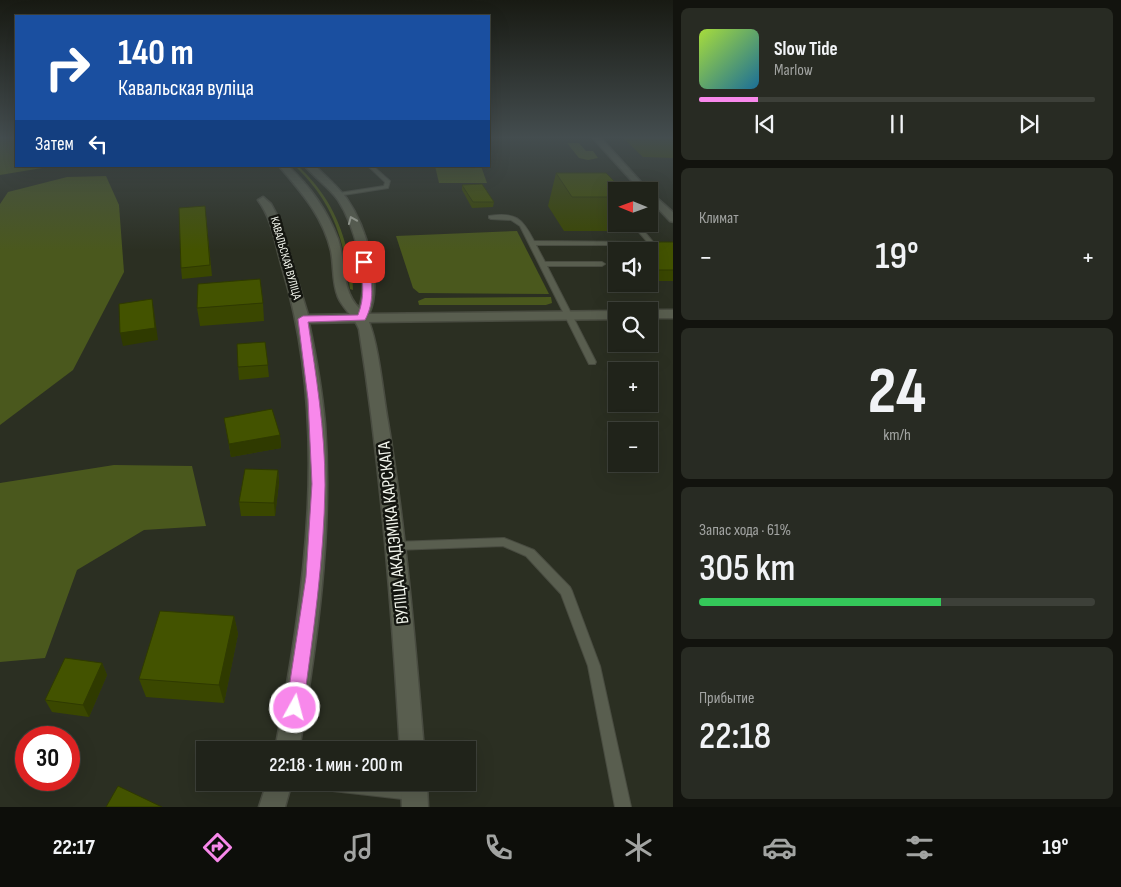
<!DOCTYPE html>
<html lang="ru">
<head>
<meta charset="utf-8">
<style>
  body { margin:0; font-family:"Sofia Sans Condensed",sans-serif; background:#282b23; color:#f1f3f6; height:100vh; display:flex; flex-direction:column; font-size:19px; white-space:nowrap }
  * { box-sizing:border-box; margin:0 }
  p { font-size:16px; color:#a2a4a2 }
  .icon { flex:none; width:28px; height:28px; fill:none; stroke:currentColor; stroke-width:2; stroke-linecap:round; stroke-linejoin:round }
  .map { position:relative; flex:1; overflow:hidden }
  .details { display:flex; flex-direction:column; gap:8px; padding:8px; background:#12130e; width:448px }
  .details>* { flex:none }
  .hud { position:absolute; left:15px; top:15px; width:475px; height:152px; border-radius:0px; box-shadow:0 5px 20px #0002,0 0 0 1px #3d4039; background:#1a4fa0; color:#fff; overflow:hidden }
  .needle { width:32px; rotate:271deg }
  .tools { position:absolute; left:608px; top:182px; display:grid; gap:10px }
  .tools a { display:grid; place-items:center; width:50px; height:50px; border-radius:0px; background:#20231a; box-shadow:0 5px 20px #0002,0 0 0 1px #3d4039; font-size:25px }
  .speed { position:absolute; left:15px; top:726px; display:flex; gap:10px; font-size:25px; font-weight:700; text-align:center }
  .speed>* { display:grid; place-content:center; width:65px; height:65px; border-radius:50%; background:#20231a; box-shadow:0 5px 20px #0002,0 0 0 1px #3d4039; line-height:1 }
  .speed .limit { border:8px solid #d22; background:#fff; color:#111 }
  .pin { position:absolute; display:grid; place-items:center; width:42px; height:42px; color:#fff; margin:-21px; border-radius:10px; box-shadow:0 2px 8px #0006 }
  .me { position:absolute; width:55px; margin:-28px; rotate:7deg; stroke-linejoin:round; filter:drop-shadow(0 0 4px #0008) }
  .turn { display:flex; align-items:center; gap:18px; height:105px; padding:0 20px; font-size:22px }
  .turn .icon { width:65px; height:65px; stroke-width:2.5 }
  .turn b { display:block; font-size:35px; line-height:42px }
  .then { display:flex; align-items:center; height:48px; padding:0 20px; background:#0003; gap:10px; font-size:19px }
  .big { font-size:38px; font-weight:600; line-height:1.1 }
  .details .card { flex:1; display:flex; flex-direction:column; justify-content:center; gap:8px; min-width:0; padding:0 18px; border-radius:8px; background:#282b23 }
  .details .dial { align-items:center; gap:0 }
  .dial b { font-size:65px; line-height:1 }
  .song { display:flex; align-items:center; gap:15px }
  .cover { width:60px; height:60px; border-radius:8px; background:linear-gradient(135deg,hsl(80 70% 55%),hsl(200 70% 35%)) }
  .played { height:5px; border-radius:2px; background:linear-gradient(90deg,#f888eb 15%,#3d4039 15%) }
  .keys { display:flex; justify-content:space-around; direction:ltr }
  .heat { display:flex; justify-content:space-between; align-items:center; font-size:28px; direction:ltr }
  .charge { height:8px; border-radius:4px; background:linear-gradient(90deg,#34c759 61%,#3d4039 0) }
  .trip { position:absolute; left:196px; top:741px; width:280px; height:50px; border-radius:0px; background:#20231a; box-shadow:0 5px 20px #0002,0 0 0 1px #3d4039; font-weight:600; line-height:50px; text-align:center }
  .dock { display:flex; height:80px; justify-content:space-around; align-items:center; background:#0d0e0a; color:#a2a4a2 }
  .dock .icon { width:35px; height:35px }
  .dock .active { color:#f888eb }
  .dock b { font-size:22px; color:#f1f3f6 }
  main { display:flex; flex:1; min-height:0 }
  .map>svg:first-child { display:block }
  .green { fill:#4a581d }
  .lines { fill:none; stroke-linecap:round; stroke-linejoin:round }
  .lane-casing { stroke:#494c41; stroke-width:2 }
  .street-casing { stroke:#494c41; stroke-width:3 }
  .secondary-casing { stroke:#494c41; stroke-width:3 }
  .lane { fill:#595e4f; fill-rule:evenodd }
  .street { fill:#595e4f; fill-rule:evenodd }
  .secondary { fill:#595e4f; fill-rule:evenodd }
  .wall { fill:#3a4700 }
  .shaded-wall { fill:#2f3a00 }
  .building { fill:#435300; stroke:#2f3a00 }
  .oneway { stroke:#a6aa9e }
  .route { fill:#f888eb; stroke:#a15899 }
  .labels { text-anchor:middle; stroke-width:5; stroke-linejoin:round; paint-order:stroke }
  .far-street-label { font-size:12px; fill:#f2f5ec; stroke:#141610 }
  .near-street-label { font-size:18px; fill:#f2f5ec; stroke:#141610 }
</style>
</head>
<body>
<main>
<div class="map">
<svg width="674" height="807" viewBox="0 0 674 807">
  <rect width="100%" height="100%" fill="#2b2f22"/>
  <g class="green">
    <path d="M2,137H16V166H54L0,175V138Z"/>
    <path d="M567,143H579L586,151H593L598,158L588,160L579,158Z"/>
    <path d="M295,166H298C326,192 342,222 349,260C351,269 353,281 353,290L350,289C344,239 333,202 295,166Z"/>
    <path d="M435,166H481L487,183H439Z"/>
    <path d="M106,176L119,205L124,272L73,370L0,425V204L8,192L67,177Z"/>
    <path d="M517,231L549,294L419,293L413,288L396,236Z"/>
    <path d="M551,297L552,303L546,305H419L418,301L425,298Z"/>
    <path d="M114,465L192,466L206,526L144,530L77,570L45,658L0,662V483Z"/>
  </g>
  <g class="lines">
    <g class="lane-casing">
      <g id="lane">
        <path d="M368,166H373L390,181L388,188L337,196L336,195L339,193L384,186L385,182Z"/>
        <path d="M489,216C516,212 522,218 534,241L636,242V244L634,245H536L545,262H602L605,264L602,266H547L596,362L595,364H589L520,226L511,220L491,219L489,218Z"/>
        <path d="M632,224H638L653,242V244H649Z"/>
        <path d="M504,538L534,550L570,587L572,591L600,666L631,807H615L588,666L561,594L526,556L503,546L395,550L391,549L390,546L391,543L395,542Z"/>
        <path d="M308,782C335,782 393,778 416,788L418,793L416,798L411,800L315,789L310,787Z"/>
      </g>
    </g>
    <g class="street-casing">
      <g id="street">
        <path d="M592,137H600L650,192L674,213V222L670,221L649,199V191H641Z"/>
        <path d="M263,197L271,204L279,219L308,315L361,314L367,318L361,322L309,323C316,356 322,390 325,424C333,533 317,643 299,750H275C305,591 330,426 282,267C275,244 273,220 258,200Z"/>
        <path d="M267,782H292L285,807H259Z"/>
      </g>
    </g>
    <g class="secondary-casing">
      <g id="secondary">
        <path d="M279,166H288C310,186 328,212 338,239C346,263 341,290 359,308C370,280 354,224 338,200C329,187 315,178 305,166H315C326,176 338,187 347,199C366,226 383,283 369,314L616,311V319L369,322C379,347 383,394 388,422C406,531 415,641 424,750H400C392,609 381,469 359,329C354,316 343,309 338,297C332,282 334,266 331,251C323,216 301,192 279,166Z"/>
        <path d="M649,310H674V318H649V311H645Z"/>
        <path d="M401,782H427L428,807H402Z"/>
      </g>
    </g>
    <use href="#lane" class="lane"/>
    <use href="#street" class="street"/>
    <use href="#secondary" class="secondary"/>
  </g>
  <g class="wall">
    <path d="M622,137H674V158L643,157Z"/>
    <path d="M556,173L616,191V224H621L619,231H564L548,206Z"/>
    <path d="M462,185L494,202L493,207L472,208L462,190Z"/>
    <path d="M206,216L212,276L182,279L181,268Z"/>
    <path d="M625,242H674V281H649V251H622Z"/>
    <path d="M263,303L264,321L200,326L197,308Z"/>
    <path d="M265,342L269,377L239,380L238,367Z"/>
    <path d="M224,418L280,435L281,448L231,457Z"/>
    <path d="M278,470L279,483L275,516H241L239,502Z"/>
    <path d="M234,616L238,634L224,703L146,697L139,679Z"/>
    <path d="M102,663L107,675L89,717L52,712L45,700Z"/>
  </g>
  <g class="shaded-wall">
    <path d="M152,299L154,311L158,340L123,346L120,333Z"/>
    <path d="M280,435L281,448L231,457L229,444Z"/>
    <path d="M278,470L279,483L275,516L274,503Z"/>
    <path d="M234,616L238,634L224,703L219,685Z"/>
    <path d="M102,663L107,675L89,717L83,705Z"/>
  </g>
  <g class="building">
    <path d="M556,173H606L624,191H616V197H572Z"/>
    <path d="M482,184L494,202H473L462,185Z"/>
    <path d="M205,206L210,265L181,268L179,208Z"/>
    <path d="M625,242H674V270H649V251H632Z"/>
    <path d="M260,279L263,303L197,308L198,284Z"/>
    <path d="M152,299L155,328L120,333L119,304Z"/>
    <path d="M265,342L268,365L238,367L237,344Z"/>
    <path d="M272,409L280,435L229,444L224,418Z"/>
    <path d="M245,469L278,470L274,503L239,502Z"/>
    <path d="M160,611L234,616L219,685L139,679Z"/>
    <path d="M65,658L102,663L83,705L45,700Z"/>
    <path d="M118,786L162,807H106Z"/>
  </g>
  <defs><path id="oneway-chevron" d="M-2-3.5L2.5 0L-2 3.5" fill="none" stroke-width="1.6" stroke-linecap="round" stroke-linejoin="round" transform="scale(1.25)"/></defs>
  <use class="oneway" href="#oneway-chevron" transform="translate(352 220) rotate(-112)"/>
  <linearGradient id="sky" x2="0" y2="1"><stop stop-color="#181a13"/><stop offset="0.55" stop-color="#444d4f"/><stop offset="1" stop-color="#444d4f" stop-opacity="0"/></linearGradient>
  <rect width="674" height="250" fill="url(#sky)"/>
  <path class="route" d="M364,260L368,262C372,283 375,301 365,320L308,322C316,376 325,430 325,485C324,560 313,634 303,708L301,714L295,717L288,714L286,708L306,577L312,484L308,399L298,319L303,316L358,315C365,297 363,282 360,262Z"/>
  <g class="labels">
    <g class="far-street-label">
      <text transform="translate(286 258) rotate(74)" y="4">КАВАЛЬСКАЯ ВУЛІЦА</text>
    </g>
    <g class="near-street-label">
      <text transform="translate(393 533) rotate(-96)" y="6">ВУЛІЦА АКАДЭМІКА КАРСКАГА</text>
    </g>
  </g>
</svg>
<div class="tools">
<a><svg class="needle" viewBox="-14 -14 28 28"><path d="M0-13l5 13h-10z" fill="#e53935"/><path d="M0 13l5-13h-10z" fill="#a2a4a2"/></svg></a>
<a><svg class="icon" aria-label="sound" viewBox="0 0 24 24"><path d="M4 9h4l5-4v14l-5-4H4zM17 9q2 3 0 6"/></svg></a>
<a><svg class="icon" aria-label="search" viewBox="0 0 24 24"><circle cx="10" cy="10" r="6"/><path d="M15 15l6 6"/></svg></a>
<a>+</a>
<a>−</a>
</div>
<div class="speed"><div class="limit">30</div></div>
<div class="pin" style="left:364px;top:262px;background:#d93025"><svg class="icon" aria-label="arrive" viewBox="0 0 24 24"><path d="M6 21V4h12l-3 4 3 4H6"/></svg></div>
<svg class="me" style="left:295px;top:708px" viewBox="-20 -20 40 40"><circle r="17" fill="#f888eb" stroke="#fff" stroke-width="3"/><path d="M0-11L8 9 0 5-8 9z" fill="#fff"/></svg>
<div class="trip">22:18 · 1 мин · 200 m</div>
<div class="hud">
<div class="turn"><svg class="icon" aria-label="right" viewBox="0 0 24 24"><path d="M7 20v-9h11M14 6l5 5-5 5"/></svg><div><b>140 m</b>Кавальская вуліца</div></div>
<div class="then">Затем<svg class="icon" aria-label="left" viewBox="0 0 24 24"><path d="M17 20v-9H6M10 6l-5 5 5 5"/></svg></div>
</div>
</div>
<section class="details">
<div class="card">
<div class="song"><i class="cover"></i><div><b>Slow Tide</b><p>Marlow</p></div></div>
<div class="played"></div>
<div class="keys"><svg class="icon" aria-label="previous" viewBox="0 0 24 24"><path d="M18 5L8 12l10 7zM5 5v14"/></svg><svg class="icon" aria-label="pause" viewBox="0 0 24 24"><path d="M8 5v14M16 5v14"/></svg><svg class="icon" aria-label="next" viewBox="0 0 24 24"><path d="M6 5l10 7-10 7zM19 5v14"/></svg></div>
</div>
<div class="card"><p>Климат</p>
<div class="heat"><a>−</a><b class="big">19°</b><a>+</a></div>
</div>
<div class="card dial"><b>24</b><p>km/h</p></div>
<div class="card"><p>Запас хода · 61%</p><b class="big">305 km</b><div class="charge"></div></div>
<div class="card"><p>Прибытие</p><b class="big">22:18</b></div>
</section>
</main>
<nav class="dock">
<b>22:17</b>
<svg class="icon active" aria-label="directions" viewBox="0 0 24 24"><path d="M12 3l9 9-9 9-9-9zM9 14v-3h6M13 9l2 2-2 2"/></svg>
<svg class="icon" aria-label="music" viewBox="0 0 24 24"><path d="M9 18V5l10-2v13"/><circle cx="6" cy="18" r="3"/><circle cx="16" cy="16" r="3"/></svg>
<svg class="icon" aria-label="phone" viewBox="0 0 24 24"><path d="M5 4h4l2 5-3 2q2 4 5 5l2-3 5 2v4C11 20 4 13 5 4z"/></svg>
<svg class="icon" aria-label="climate" viewBox="0 0 24 24"><path d="M12 3v18M4 7l16 10M4 17L20 7"/></svg>
<svg class="icon" aria-label="car" viewBox="0 0 24 24"><path d="M5 17H2v-5l4-1 3-4h7l3 4 3 1v5h-3M9 17h6M6 11h13"/><circle cx="7" cy="17" r="2"/><circle cx="17" cy="17" r="2"/></svg>
<svg class="icon" aria-label="filters" viewBox="0 0 24 24"><path d="M4 7h16M4 17h16"/><circle cx="9" cy="7" r="2"/><circle cx="15" cy="17" r="2"/></svg>
<b>19°</b>
</nav>
</body>
</html>
